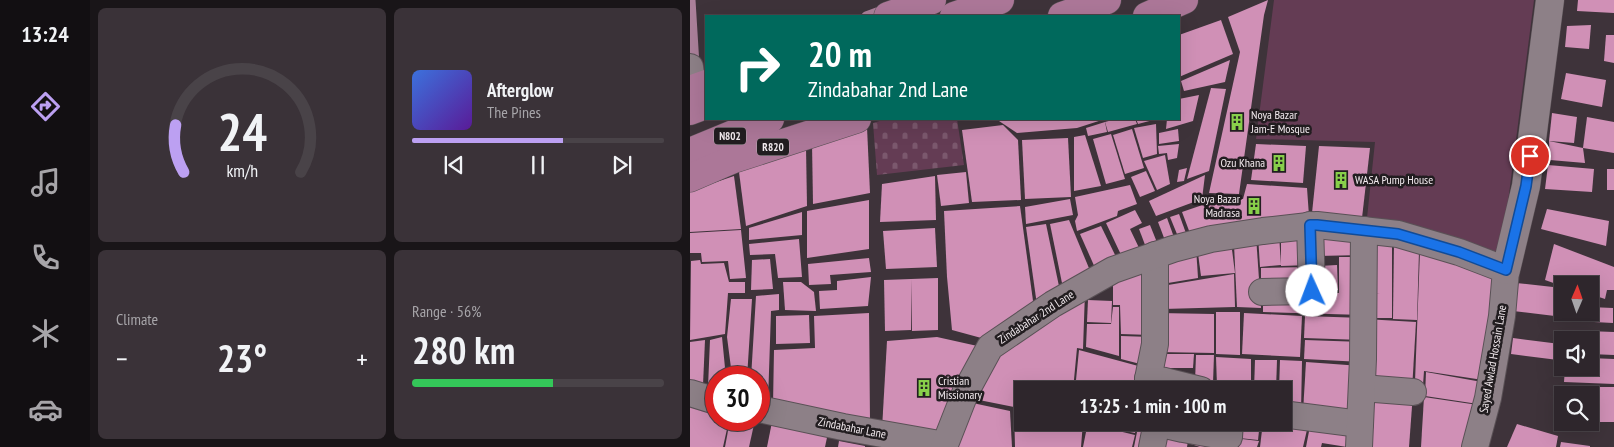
<!DOCTYPE html>
<html lang="en">
<head>
<meta charset="utf-8">
<style>
  body { margin:0; font-family:"PT Sans Narrow",sans-serif; background:#3a3238; color:#f1f3f6; height:100vh; display:flex; flex-direction:column; font-size:19px; white-space:nowrap }
  * { box-sizing:border-box; margin:0 }
  p { font-size:16px; color:#a7a5a9 }
  .icon { flex:none; width:28px; height:28px; fill:none; stroke:currentColor; stroke-width:2; stroke-linecap:round; stroke-linejoin:round }
  .map { position:relative; flex:1; overflow:hidden }
  .drawer { display:flex; flex-direction:column; gap:8px; padding:8px; background:#191518; width:600px }
  .drawer>* { flex:none }
  .hud { position:absolute; left:15px; top:15px; width:475px; height:105px; border-radius:0px; box-shadow:0 5px 20px #0002,0 0 0 1px #494348; background:#00695c; color:#fff; overflow:hidden }
  .needle { width:32px; rotate:2deg }
  .controls { position:absolute; left:864px; top:276px; display:grid; gap:10px }
  .controls a { display:grid; place-items:center; width:45px; height:45px; border-radius:0px; background:#2e262c; box-shadow:0 5px 20px #0002,0 0 0 1px #494348; font-size:25px }
  .speed { position:absolute; left:15px; top:366px; display:flex; gap:10px; font-size:25px; font-weight:700; text-align:center }
  .speed>* { display:grid; place-content:center; width:65px; height:65px; border-radius:50%; background:#2e262c; box-shadow:0 5px 20px #0002,0 0 0 1px #494348; line-height:1 }
  .speed .limit { border:8px solid #d22; background:#fff; color:#111 }
  .pin { position:absolute; display:grid; place-items:center; width:42px; height:42px; color:#fff; margin:-21px; border:2px solid #fff; border-radius:50%; box-shadow:0 1px 5px #0007 }
  .me { position:absolute; width:55px; margin:-28px; rotate:358deg; stroke-linejoin:round; filter:drop-shadow(0 0 4px #0008) }
  .turn { display:flex; align-items:center; gap:18px; height:105px; padding:0 20px; font-size:22px }
  .turn .icon { width:65px; height:65px; stroke-width:2.5 }
  .turn b { display:block; font-size:35px; line-height:42px }
  .big { font-size:38px; font-weight:700; line-height:1.1 }
  .drawer .tile { flex:1; display:flex; flex-direction:column; justify-content:center; gap:8px; min-width:0; padding:0 18px; border-radius:8px; background:#3a3238 }
  .drawer .dial { align-items:center; gap:0 }
  .dial svg { height:130px; overflow:visible; fill:none; stroke:#494348; stroke-width:7; stroke-linecap:round; text-anchor:middle }
  .dial text { fill:#f1f3f6; stroke:none }
  .song { display:flex; align-items:center; gap:15px }
  .cover { width:60px; height:60px; border-radius:8px; background:linear-gradient(135deg,hsl(220 70% 55%),hsl(270 70% 35%)) }
  .played { height:5px; border-radius:2px; background:linear-gradient(90deg,#bca0f2 60%,#494348 60%) }
  .keys { display:flex; justify-content:space-around; direction:ltr }
  .heat { display:flex; justify-content:space-between; align-items:center; font-size:28px; direction:ltr }
  .charge { height:8px; border-radius:4px; background:linear-gradient(90deg,#34c759 56%,#494348 0) }
  .drawer .tiles { flex:1; display:grid; gap:8px; grid-template-columns:repeat(2,1fr) }
  .trip { position:absolute; left:324px; top:381px; width:278px; height:50px; border-radius:0px; background:#2e262c; box-shadow:0 5px 20px #0002,0 0 0 1px #494348; font-weight:700; line-height:50px; text-align:center }
  main { display:flex; flex:1; min-height:0 }
  .menu { display:flex; flex-direction:column; width:90px; justify-content:space-around; align-items:center; background:#120f12; color:#a7a5a9 }
  .menu .icon { width:35px; height:35px }
  .menu .active { color:#bca0f2 }
  .menu b { font-size:22px; color:#f1f3f6 }
  .map>svg:first-child { display:block }
  .cemetery { fill:url(#cemetery-stones) }
  .park { fill:#643c54 }
  .lines { fill:none; stroke-linecap:round; stroke-linejoin:round }
  .stream { stroke:#ab809a; stroke-width:9 }
  .building { fill:#d090b6 }
  .minor-casing { stroke:#5a5156; stroke-width:28 }
  .tertiary-casing { stroke:#5a5156; stroke-width:29 }
  .trunk-casing { stroke:#5a5156; stroke-width:29 }
  .minor { stroke:#8d8087; stroke-width:26 }
  .tertiary { stroke:#8d8087; stroke-width:28 }
  .trunk { stroke:#ac7798; stroke-width:28 }
  .route-casing { stroke:#114b97; stroke-width:12 }
  .route { stroke:#1a73e8; stroke-width:9 }
  .labels { text-anchor:middle; stroke-width:5; stroke-linejoin:round; paint-order:stroke }
  .shield { fill:#221d20; stroke:#b4acb0; stroke-width:1 }
  .shield-label { font-size:11px; font-weight:bold; fill:#f2eaee }
  .poi-label { font-size:12px; fill:#f2eaee; stroke:#221d20; text-anchor:start }
  .street-label { font-size:12px; fill:#f2eaee; stroke:#221d20 }
</style>
</head>
<body>
<main>
<nav class="menu">
<b>13:24</b>
<svg class="icon active" aria-label="directions" viewBox="0 0 24 24"><path d="M12 3l9 9-9 9-9-9zM9 14v-3h6M13 9l2 2-2 2"/></svg>
<svg class="icon" aria-label="music" viewBox="0 0 24 24"><path d="M9 18V5l10-2v13"/><circle cx="6" cy="18" r="3"/><circle cx="16" cy="16" r="3"/></svg>
<svg class="icon" aria-label="phone" viewBox="0 0 24 24"><path d="M5 4h4l2 5-3 2q2 4 5 5l2-3 5 2v4C11 20 4 13 5 4z"/></svg>
<svg class="icon" aria-label="climate" viewBox="0 0 24 24"><path d="M12 3v18M4 7l16 10M4 17L20 7"/></svg>
<svg class="icon" aria-label="car" viewBox="0 0 24 24"><path d="M5 17H2v-5l4-1 3-4h7l3 4 3 1v5h-3M9 17h6M6 11h13"/><circle cx="7" cy="17" r="2"/><circle cx="17" cy="17" r="2"/></svg>
</nav>
<section class="drawer">
<div class="tiles">
<div class="tile dial"><svg viewBox="0 0 100 80">
<path d="M14 69A42 42 0 1 1 86 69"/>
<path d="M14 69A42 42 0 0 1 9 40" stroke="#bca0f2"/>
<text x="50" y="56" font-size="32" font-weight="700">24</text>
<text x="50" y="72" font-size="11">km/h</text>
</svg></div>
<div class="tile">
<div class="song"><i class="cover"></i><div><b>Afterglow</b><p>The Pines</p></div></div>
<div class="played"></div>
<div class="keys"><svg class="icon" aria-label="previous" viewBox="0 0 24 24"><path d="M18 5L8 12l10 7zM5 5v14"/></svg><svg class="icon" aria-label="pause" viewBox="0 0 24 24"><path d="M8 5v14M16 5v14"/></svg><svg class="icon" aria-label="next" viewBox="0 0 24 24"><path d="M6 5l10 7-10 7zM19 5v14"/></svg></div>
</div>
<div class="tile"><p>Climate</p>
<div class="heat"><a>−</a><b class="big">23°</b><a>+</a></div>
</div>
<div class="tile"><p>Range · 56%</p><b class="big">280 km</b><div class="charge"></div></div>
</div>
</section>
<div class="map">
<svg width="924" height="447" viewBox="0 0 924 447">
  <defs>
    <pattern id="cemetery-stones" width="16" height="16" patternUnits="userSpaceOnUse" patternTransform="scale(1.25)"><rect width="16" height="16" fill="#643c54"/><path d="M2 7V4a2 2 0 0 1 4 0v3zM10 15v-3a2 2 0 0 1 4 0v3z" fill="#7b586d"/></pattern>
  </defs>
  <rect width="100%" height="100%" fill="#3e333a"/>
  <path class="cemetery" d="M196,119H267L274,165L187,175L183,123Z"/>
  <path class="park" d="M584,0H844L811,256L677,218L685,142L566,139Z"/>
  <g class="lines">
    <g class="stream">
      <path d="M1,0L5,65"/>
      <path d="M176,16L195,9"/>
    </g>
  </g>
  <g class="building">
    <path d="M578,0L574,15L549,194L519,193L550,52L538,17Z"/>
    <path d="M888,0H924V13L887,11Z"/>
    <path d="M531,20L543,54L489,77V35Z"/>
    <path d="M901,25L899,49L875,47L877,26Z"/>
    <path d="M916,35H924V63L914,61Z"/>
    <path d="M540,60L535,82L494,91L491,81Z"/>
    <path d="M876,73L916,80L912,107L871,99Z"/>
    <path d="M521,88L536,89L519,171L497,179Z"/>
    <path d="M509,95L503,121L476,129L477,119H489V99Z"/>
    <path d="M862,113L887,117L884,143L859,141Z"/>
    <path d="M897,117L924,122V153L893,148Z"/>
    <path d="M306,119H415L387,128L327,133Z"/>
    <path d="M426,119H445L447,124L418,132L415,122Z"/>
    <path d="M446,119H467L448,124Z"/>
    <path d="M415,122L417,132L398,136L396,128Z"/>
    <path d="M466,124L467,154L453,158L444,128Z"/>
    <path d="M313,125L328,140L331,200L282,202L272,130Z"/>
    <path d="M177,127L180,193L123,204L122,143Z"/>
    <path d="M442,129L454,168L435,174L423,135Z"/>
    <path d="M488,129L489,141L469,144V133Z"/>
    <path d="M421,134L435,179L416,184L403,139Z"/>
    <path d="M395,135L411,186L384,191V137Z"/>
    <path d="M378,138L381,197L335,199L332,140Z"/>
    <path d="M859,141L893,148L895,163L860,160Z"/>
    <path d="M489,144L487,158L478,160L477,153L469,154L468,146Z"/>
    <path d="M566,144L616,146L613,183L561,180Z"/>
    <path d="M629,146L680,148L672,218L622,213Z"/>
    <path d="M116,147L117,206L56,226L49,172Z"/>
    <path d="M475,155L480,184L467,190L454,161Z"/>
    <path d="M858,165L904,169L902,192L855,189Z"/>
    <path d="M497,168L494,181L487,182L489,170Z"/>
    <rect x="917" y="169" width="7" height="21"/>
    <path d="M456,171L465,191L450,197L441,177Z"/>
    <path d="M276,172L279,203L251,206L247,175Z"/>
    <path d="M515,175L512,199L466,216L459,201Z"/>
    <path d="M44,176L51,229L0,232V191Z"/>
    <path d="M245,176L246,220L190,222L192,184Z"/>
    <path d="M557,184L617,188L619,216L501,236L492,212L530,199H553Z"/>
    <path d="M440,185L447,204L428,211L427,216L387,231L385,221L388,215L385,197Z"/>
    <path d="M380,199L383,215L336,224L335,207Z"/>
    <path d="M179,200V249L117,258V211Z"/>
    <path d="M330,206L344,308L295,339L262,330L257,277L254,211Z"/>
    <path d="M857,209L919,221L916,246L851,229Z"/>
    <path d="M445,210L452,223L440,229L451,252L433,259L416,223Z"/>
    <path d="M112,212V235L59,240V228Z"/>
    <path d="M489,214L497,236L489,239L480,217Z"/>
    <path d="M477,218L485,240L476,243L468,222Z"/>
    <path d="M379,220L401,273L373,288L360,224Z"/>
    <path d="M356,224L370,291L347,305L336,227Z"/>
    <path d="M460,225L468,245L457,250L449,229Z"/>
    <path d="M411,226L428,261L406,270L390,234Z"/>
    <path d="M245,228L247,267L196,269L193,231Z"/>
    <path d="M51,230L56,278L40,279L38,261L12,262L11,253H0V233Z"/>
    <path d="M591,233H619L620,265L591,266Z"/>
    <path d="M589,234L591,265L570,267L568,235Z"/>
    <path d="M627,235H673V255L627,256Z"/>
    <path d="M674,235L702,243V318H674L675,294H690L674,293Z"/>
    <path d="M566,236L571,308L547,307L544,244Z"/>
    <path d="M109,239L112,277L88,278L85,254L60,255L59,244Z"/>
    <path d="M541,242L545,273L511,276L507,246Z"/>
    <path d="M704,243L729,251L727,320L703,319Z"/>
    <path d="M864,244L924,267V290H917L915,299L900,294V285L872,286L855,280Z"/>
    <path d="M506,247L508,278L472,284L470,260Z"/>
    <path d="M730,251L807,276L793,380L734,371L733,385L725,382Z"/>
    <path d="M649,257H673V315L573,312V293H649Z"/>
    <path d="M179,258L181,272L140,275L141,284L119,285L118,264Z"/>
    <path d="M80,259L83,289L61,290L62,260Z"/>
    <path d="M10,260L11,264L34,263L39,282H55V293H38L35,334L0,340L1,261Z"/>
    <path d="M460,263L461,335L431,334L430,305H423V278Z"/>
    <path d="M647,265L648,290H623L629,266Z"/>
    <path d="M621,267V290L571,291V268Z"/>
    <path d="M544,274L545,307L473,309L472,286Z"/>
    <path d="M181,277L178,306L130,309L129,291L147,290V281Z"/>
    <path d="M248,278V305H233H248V330L222,331L221,279Z"/>
    <path d="M221,279V330L195,331L194,280Z"/>
    <path d="M93,282H111L124,292L126,311L95,310Z"/>
    <path d="M826,283L872,288L873,317L823,311Z"/>
    <path d="M395,292L393,349L387,348L383,390H332V422H393L391,447H325L324,407L279,398L302,352Z"/>
    <path d="M89,294V310L81,311L78,402L69,401V378H61L66,296Z"/>
    <path d="M41,299H62L57,378H40L41,368L37,337Z"/>
    <path d="M398,300L422,301L421,323L397,322Z"/>
    <path d="M423,307H429V356L396,347L397,324H421Z"/>
    <path d="M900,307L923,308V323L885,321V312H900Z"/>
    <path d="M526,312H550V355L526,354Z"/>
    <path d="M179,313L180,422L83,404L84,350L125,348L124,316Z"/>
    <path d="M468,313L524,314V353L468,352Z"/>
    <path d="M554,313L612,316L610,357L552,354Z"/>
    <path d="M119,315L120,343L86,344V316Z"/>
    <path d="M615,316L673,318L672,340L614,338Z"/>
    <path d="M675,319L726,322L722,390L674,387Z"/>
    <path d="M897,331L924,332V355L900,354V340H896Z"/>
    <path d="M431,336L461,337L458,366L431,359Z"/>
    <path d="M32,337L36,378H26V390L18,387L20,340Z"/>
    <path d="M247,337L292,347L251,439L192,429L197,341Z"/>
    <path d="M823,338L870,344L868,360L821,354Z"/>
    <path d="M15,340L13,385L0,381V342Z"/>
    <path d="M615,340L673,342L672,362L614,359Z"/>
    <path d="M389,350L452,367L459,390H433L401,382L400,390H385Z"/>
    <path d="M468,354H504L503,368H467Z"/>
    <path d="M506,355H524L523,383L505,382Z"/>
    <path d="M526,357L561,359V390H535L527,386Z"/>
    <path d="M900,358L924,359V384L874,382L875,368H900Z"/>
    <path d="M565,360H587L586,390H564Z"/>
    <path d="M590,360L612,361L611,412L592,411V390H589Z"/>
    <path d="M616,362L671,366L668,415L613,412Z"/>
    <path d="M736,372L792,382L788,404L735,396Z"/>
    <path d="M909,387H924V422H908Z"/>
    <path d="M674,389L723,393L719,447H671Z"/>
    <path d="M734,397L788,405L777,447H731Z"/>
    <path d="M0,398L26,404V420H39L33,447H0Z"/>
    <path d="M278,402L320,411L322,447H262Z"/>
    <path d="M83,417L139,428L135,447H77Z"/>
    <path d="M40,420H65L59,447H35Z"/>
    <path d="M619,421L613,447H570L573,422Z"/>
    <path d="M621,421L668,429L657,447L632,443L631,447H616Z"/>
    <path d="M398,422H418L416,428L445,435L442,447H393Z"/>
    <path d="M420,422H447L445,433L419,428Z"/>
    <path d="M449,422H465L461,447H444Z"/>
    <path d="M541,422H570L568,440L540,437Z"/>
    <path d="M827,424L868,436L866,447H817Z"/>
    <path d="M468,426L499,435L497,447H463Z"/>
    <path d="M501,433L569,441L567,447H510L501,444Z"/>
    <path d="M149,441L175,446V447H148Z"/>
    <path d="M871,442L900,446V447H870Z"/>
  </g>
  <g class="lines">
    <g class="minor-casing">
      <g id="minor">
        <path d="M0,67L6,108"/>
        <path d="M572,292L622,291L620,225"/>
        <path d="M458,379L475,381L511,390"/>
        <path d="M672,388L723,392"/>
        <path d="M461,390L458,379L465,344V255"/>
        <path d="M0,393L26,401"/>
        <path d="M69,409L153,427L255,445"/>
        <path d="M592,414L670,424"/>
        <path d="M467,423L493,429L539,437L540,422"/>
        <path d="M254,447L276,391L300,347L363,304L423,270L483,249L521,239L573,231L627,225L708,234L769,252L816,270L812,316L798,398L785,447"/>
        <path d="M462,447L467,422"/>
        <path d="M669,447L673,359L674,230"/>
      </g>
    </g>
    <g class="tertiary-casing">
      <path id="tertiary" d="M816,270L836,186L860,0"/>
    </g>
    <g class="trunk-casing">
      <g id="trunk">
        <path d="M198,16L242,0"/>
        <path d="M264,16L310,0"/>
        <path d="M372,16L417,0"/>
        <path d="M457,16L494,0"/>
        <path d="M0,90L16,84"/>
        <path d="M0,111L16,105"/>
        <path d="M0,152L80,119"/>
        <path d="M0,178L44,159L167,119"/>
      </g>
    </g>
    <use href="#minor" class="minor"/>
    <use href="#tertiary" class="tertiary"/>
    <use href="#trunk" class="trunk"/>
  </g>
  <g class="lines">
    <g class="route-casing">
      <path id="route" d="M622,291L620,225H627L708,234L769,252L816,270L836,186L840,156"/>
    </g>
    <use href="#route" class="route"/>
  </g>
  <defs>
    <g id="building-bare" transform="scale(1.35)"><path d="M-4-6H4V6H1V3H-1V6H-4ZM-2.5-4.3h1.7v1.8h-1.7ZM.8-4.3h1.7v1.8H.8ZM-2.5-1h1.7V.8h-1.7ZM.8-1h1.7V.8H.8Z" fill="#88cf4a" stroke="#221d20" stroke-width="2.5" paint-order="stroke"/></g>
  </defs>
  <g fill-rule="evenodd">
    <use href="#building-bare" x="547" y="122"/>
    <use href="#building-bare" x="589" y="163"/>
    <use href="#building-bare" x="651" y="180"/>
    <use href="#building-bare" x="564" y="206"/>
    <use href="#building-bare" x="234" y="388"/>
  </g>
  <g class="labels">
    <g class="shield">
      <rect x="24" y="127.5" width="32" height="17" rx="4"/>
      <rect x="67" y="138.5" width="32" height="17" rx="4"/>
    </g>
    <g class="shield-label">
      <text x="40" y="140">N802</text>
      <text x="83" y="151">R820</text>
    </g>
    <g class="poi-label">
      <text x="561" y="119">Noya Bazar<tspan x="561" dy="14">Jam-E Mosque</tspan></text>
      <text x="575" y="167" text-anchor="end">Ozu Khana</text>
      <text x="665" y="184">WASA Pump House</text>
      <text x="550" y="203" text-anchor="end">Noya Bazar<tspan x="550" dy="14">Madrasa</tspan></text>
      <text x="248" y="385">Cristian<tspan x="248" dy="14">Missionary</tspan></text>
    </g>
    <g class="street-label">
      <text transform="translate(346 317) rotate(-33)" y="4">Zindabahar 2nd Lane</text>
      <text transform="translate(803 359) rotate(-80)" y="4">Sayed Awlad Hossain Lane</text>
      <text transform="translate(162 428) rotate(11)" y="4">Zindabahar Lane</text>
    </g>
  </g>
</svg>
<div class="controls">
<a><svg class="needle" viewBox="-14 -14 28 28"><path d="M0-13l5 13h-10z" fill="#e53935"/><path d="M0 13l5-13h-10z" fill="#a7a5a9"/></svg></a>
<a><svg class="icon" aria-label="sound" viewBox="0 0 24 24"><path d="M4 9h4l5-4v14l-5-4H4zM17 9q2 3 0 6"/></svg></a>
<a><svg class="icon" aria-label="search" viewBox="0 0 24 24"><circle cx="10" cy="10" r="6"/><path d="M15 15l6 6"/></svg></a>
</div>
<div class="speed"><div class="limit">30</div></div>
<div class="pin" style="left:840px;top:156px;background:#d93025"><svg class="icon" aria-label="arrive" viewBox="0 0 24 24"><path d="M6 21V4h12l-3 4 3 4H6"/></svg></div>
<svg class="me" style="left:622px;top:291px" viewBox="-20 -20 40 40"><circle r="19" fill="#fff"/><path d="M0-13L10 11 0 6-10 11z" fill="#1a73e8"/></svg>
<div class="trip">13:25 · 1 min · 100 m</div>
<div class="hud">
<div class="turn"><svg class="icon" aria-label="right" viewBox="0 0 24 24"><path d="M7 20v-9h11M14 6l5 5-5 5"/></svg><div><b>20 m</b>Zindabahar 2nd Lane</div></div>
</div>
</div>
</main>
</body>
</html>
